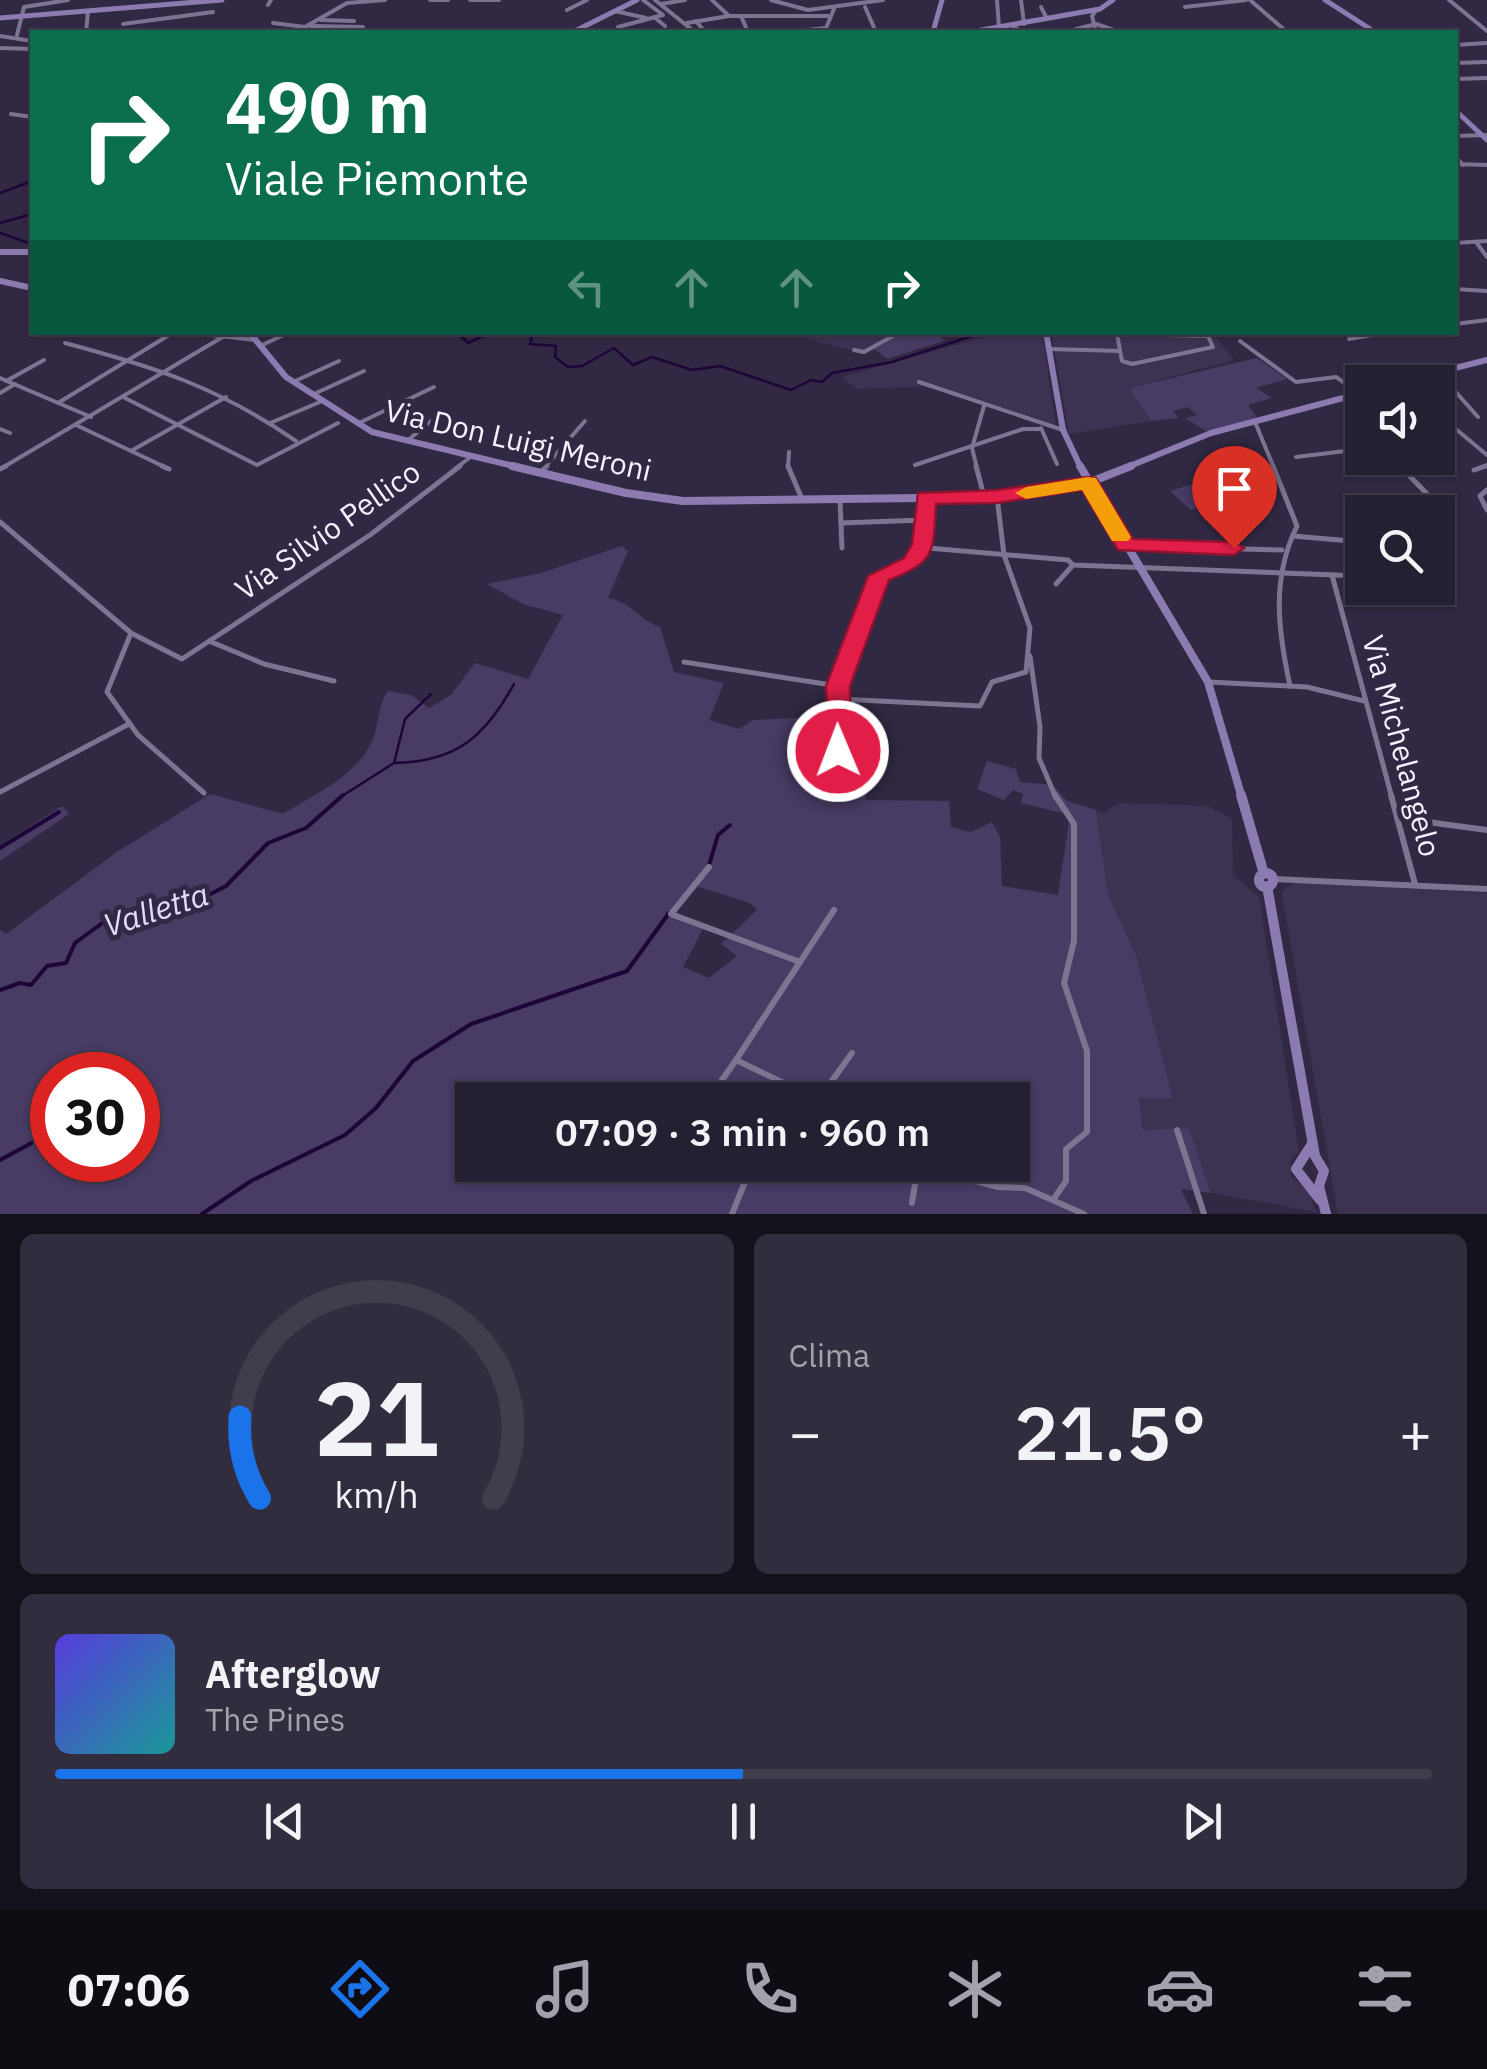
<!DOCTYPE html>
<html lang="it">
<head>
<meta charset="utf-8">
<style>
  body { margin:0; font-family:"IBM Plex Sans",sans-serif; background:#312c3e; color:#f1f3f6; height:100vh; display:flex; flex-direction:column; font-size:38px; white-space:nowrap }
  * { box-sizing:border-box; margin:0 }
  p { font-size:32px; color:#a3a2ac }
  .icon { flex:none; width:55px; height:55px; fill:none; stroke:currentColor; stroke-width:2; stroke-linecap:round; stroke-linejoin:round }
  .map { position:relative; height:1214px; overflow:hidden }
  .details { display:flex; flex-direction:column; gap:20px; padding:20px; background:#14111c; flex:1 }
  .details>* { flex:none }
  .hud { position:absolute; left:30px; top:30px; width:1428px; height:305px; border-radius:0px; box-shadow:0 2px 8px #0004,0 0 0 2px #423d4d; background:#0b6e4f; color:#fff; overflow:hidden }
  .controls { position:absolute; left:1345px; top:365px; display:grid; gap:20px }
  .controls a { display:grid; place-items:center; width:110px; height:110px; border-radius:0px; background:#251f32; box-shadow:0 2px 8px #0004,0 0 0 2px #423d4d; font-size:50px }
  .speed { position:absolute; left:30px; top:1052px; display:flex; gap:20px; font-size:50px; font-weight:700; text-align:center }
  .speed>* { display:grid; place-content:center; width:130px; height:130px; border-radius:50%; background:#251f32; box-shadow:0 2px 8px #0004,0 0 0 2px #423d4d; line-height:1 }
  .speed .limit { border:15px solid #d22; background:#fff; color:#111 }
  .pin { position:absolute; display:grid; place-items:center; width:85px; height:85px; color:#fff; margin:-102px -42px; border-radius:50% 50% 50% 0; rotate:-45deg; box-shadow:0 0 10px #0007 }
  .pin .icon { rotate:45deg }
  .me { position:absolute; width:110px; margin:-55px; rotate:359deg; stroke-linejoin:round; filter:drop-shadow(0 0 8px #0008) }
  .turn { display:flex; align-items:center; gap:35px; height:210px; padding:0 30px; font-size:45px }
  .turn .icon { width:130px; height:130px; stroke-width:2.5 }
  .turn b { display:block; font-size:70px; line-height:85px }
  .lanes { display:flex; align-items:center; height:95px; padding:0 30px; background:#0003; justify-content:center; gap:50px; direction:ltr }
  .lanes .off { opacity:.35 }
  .big { font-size:75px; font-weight:600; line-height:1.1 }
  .details .tile { flex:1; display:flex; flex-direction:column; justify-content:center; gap:15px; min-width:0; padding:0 35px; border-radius:15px; background:#312c3e }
  .details .dial { align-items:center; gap:0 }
  .dial svg { height:260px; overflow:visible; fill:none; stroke:#423d4d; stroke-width:7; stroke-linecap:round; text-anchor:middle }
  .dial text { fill:#f1f3f6; stroke:none }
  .song { display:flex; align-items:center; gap:30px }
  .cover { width:120px; height:120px; border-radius:15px; background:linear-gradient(135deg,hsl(250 70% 55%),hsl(180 70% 35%)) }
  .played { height:10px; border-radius:5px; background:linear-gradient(90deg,#1a73e8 50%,#423d4d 50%) }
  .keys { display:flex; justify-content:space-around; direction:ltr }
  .heat { display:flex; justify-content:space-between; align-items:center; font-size:55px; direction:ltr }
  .details .tiles { flex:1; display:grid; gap:20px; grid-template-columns:1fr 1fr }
  .tile:last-child { grid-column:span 2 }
  .trip { position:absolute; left:455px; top:1082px; width:575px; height:100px; border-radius:0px; background:#251f32; box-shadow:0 2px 8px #0004,0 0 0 2px #423d4d; font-weight:600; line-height:100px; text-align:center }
  .dock { display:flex; height:160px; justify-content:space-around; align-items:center; background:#0f0c14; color:#a3a2ac }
  .dock .icon { width:70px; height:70px }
  .dock .selected { color:#1a73e8 }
  .dock b { font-size:45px; color:#f1f3f6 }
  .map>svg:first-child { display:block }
  .built { fill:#3d3252 }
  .green { fill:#483b64; fill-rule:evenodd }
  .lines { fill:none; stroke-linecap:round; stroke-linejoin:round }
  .stream-far1 { stroke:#1d053a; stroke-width:2.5 }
  .stream { stroke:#1d053a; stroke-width:4 }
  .street-far2 { stroke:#7d7492; stroke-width:4 }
  .street-far1 { stroke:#7d7492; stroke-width:5 }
  .street { stroke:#7d7492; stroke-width:6 }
  .secondary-far3 { stroke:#8c7bb0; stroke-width:5 }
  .secondary-far2 { stroke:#8c7bb0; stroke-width:6 }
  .secondary-far1 { stroke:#8c7bb0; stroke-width:8 }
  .secondary { stroke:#8c7bb0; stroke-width:10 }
  .route { fill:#e11d48; stroke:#92132f; stroke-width:2.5 }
  .slow { fill:#f59e0b }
  .labels { text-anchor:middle; stroke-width:10; stroke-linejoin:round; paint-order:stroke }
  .street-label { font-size:30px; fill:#f5f1ff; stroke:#312943 }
  .water-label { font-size:32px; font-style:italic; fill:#e3d9fd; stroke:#312943 }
</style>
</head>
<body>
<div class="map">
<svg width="1487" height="1214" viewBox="0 0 1487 1214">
  <rect width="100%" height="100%" fill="#312943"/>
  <g class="built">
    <path d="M1056,332L1212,333L1234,360L1129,388L1151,421L1069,434L1052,335Z"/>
    <path d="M784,333H902L863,353Z"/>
    <path d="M994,334L1043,337L1056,428L935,386L856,389L842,377Z"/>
    <path d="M1118,803L1208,806L1232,819L1233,875L1259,897L1261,909L1299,1152L1291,1159V1176L1309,1192L1316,1212L1211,1193L1189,1128L1143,1131L1139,1098L1173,1097L1136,955L1108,894L1096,810L1105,813Z"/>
    <path d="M1296,882L1487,893V1214H1338L1282,895L1284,889Z"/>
  </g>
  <g class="green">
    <path d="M902,333L941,336L944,341L887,359L873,348Z"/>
    <path d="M1257,358L1287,379L1256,388L1272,398L1248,405L1258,419L1206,431L1185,418L1197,415L1188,407L1173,411L1179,418L1151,421L1129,388Z"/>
    <path d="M1215,477L1238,495L1191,510L1170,491Z"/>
    <path d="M622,546L628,551L608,598C632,602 637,619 660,627L674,672L724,683L709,720L739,729L753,720L798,718V752L840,755L842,741L860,742L866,800L949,801L951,827L970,832L992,822L1000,837L1002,886L1058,895L1070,815L1021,803L1023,794L1013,790L1004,800L977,789L987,761L1016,769L1020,782L1053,785L1067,801L1096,810L1108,894L1136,955L1173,1098H1139L1143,1130L1189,1128L1211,1193L1181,1189L1193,1214H0V930L6,934L117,852L210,794L283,814C316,793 360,775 374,736C380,718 377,708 388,691L411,695L429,708L451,695L475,663L528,679L563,615L523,604L487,584L541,573ZM696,886L750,903L757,910L721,944L737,956L709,978L683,967L703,929L674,912ZM52,1075H138V1160H52ZM472,1100H1012V1165H472Z"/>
    <path d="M62,806L69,814L0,861V846Z"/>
  </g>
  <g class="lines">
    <g class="stream-far1">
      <path d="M0,193L32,181"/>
      <path d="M0,223L32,214"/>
      <path d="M0,233L32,244"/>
      <path d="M457,332L468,343L492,332"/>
      <path d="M533,332L530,344L556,346L555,357L568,367L582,366L614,348L633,365L652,357L692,370L720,366L791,390L811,380L822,382L832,373L892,362L984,332"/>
      <path d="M394,763C456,762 485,737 514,684"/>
      <path d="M339,798L394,763L405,719L431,694"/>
    </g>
    <g class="stream">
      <path d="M0,848L59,812"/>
      <path d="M709,865L718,835L730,825"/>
      <path d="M0,990L20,983L31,985L47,966L66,963L75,943L105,921L154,907L166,912L183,908L226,886L268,843L306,828L343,795"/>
      <path d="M0,1160L52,1132"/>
      <path d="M202,1214L251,1181L345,1135L376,1108L413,1061L471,1024L627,971L669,913"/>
    </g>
    <g class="street-far2">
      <path d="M430,0H448"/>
      <path d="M470,0H499"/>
      <path d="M655,0L691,29"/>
      <path d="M712,0L729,16"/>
      <path d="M771,0L808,10L883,0"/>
      <path d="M997,0L999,27"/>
      <path d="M1021,0L1024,24"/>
      <path d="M1250,0L1287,32"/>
      <path d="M1449,0L1487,31"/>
      <path d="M661,4L685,0"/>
      <path d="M268,5L271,0"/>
      <path d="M865,7L876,32"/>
      <path d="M1041,7L1046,17"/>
      <path d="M1185,7L1246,0"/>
      <path d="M567,10L587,0"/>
      <path d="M615,11L646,18"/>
      <path d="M741,16L748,32"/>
      <path d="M654,17L665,26"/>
      <path d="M321,20L354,21"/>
      <path d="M696,21L705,32"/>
      <path d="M273,23L305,27"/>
      <path d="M687,23L729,16H828"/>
      <path d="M123,24L213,12"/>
      <path d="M310,26L363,27"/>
      <path d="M1012,26L1023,32"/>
      <path d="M305,27L347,3L385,0"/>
      <path d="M618,27L663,15L643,0"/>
      <path d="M86,32L88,11"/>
      <path d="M321,32L355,31"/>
      <path d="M788,32L826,28L834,9"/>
      <path d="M1065,32L1096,24L1120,32"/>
      <path d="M1096,32L1092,16L1097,9"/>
      <path d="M1260,32L1287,31"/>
      <path d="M17,35L24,7L68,0"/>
      <path d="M0,36L32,41"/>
      <path d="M1455,45L1487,43"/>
      <path d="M0,48L32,49"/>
      <path d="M1455,63L1487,62"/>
      <path d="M1455,79L1487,78"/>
      <path d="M11,114L32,117"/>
      <path d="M1455,136L1487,135"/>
      <path d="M1455,156L1463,165"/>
      <path d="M1455,164L1487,165"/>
      <path d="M1476,242L1487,257"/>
      <path d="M1455,243L1487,241"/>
      <path d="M1455,289L1487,291"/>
      <path d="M1455,324L1487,320"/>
      <path d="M184,332L255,340"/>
      <path d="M1117,334L1208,336L1213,347L1132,364L1122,361Z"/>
      <path d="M1349,339L1390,332"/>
      <path d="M1240,341L1296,382L1336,377L1361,394"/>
      <path d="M65,343C155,367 218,387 296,441"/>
      <path d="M260,346L290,332"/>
      <path d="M1048,349L1120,351"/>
      <path d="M854,350L864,352L900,332"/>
      <path d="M1438,372L1478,417"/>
      <path d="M0,378L91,417"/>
      <path d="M6,381L44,360"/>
      <path d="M293,382L339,361"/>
      <path d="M919,382L1063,430"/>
      <path d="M0,393L15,384"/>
      <path d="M314,394L364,371"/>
      <path d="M125,398L257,465L338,423"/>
      <path d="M58,403L174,332"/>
      <path d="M1255,422L1274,468"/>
      <path d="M270,423L320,402"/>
      <path d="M359,423L434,387"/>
      <path d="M76,425L167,468"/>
      <path d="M1041,428L1057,464"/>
      <path d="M0,429L10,433"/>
      <path d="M1438,430H1457L1487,455"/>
      <path d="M407,441L443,411"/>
      <path d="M972,448L977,468"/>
      <path d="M972,448L984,406"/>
      <path d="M131,451L226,397"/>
      <path d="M1296,457L1362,449"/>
      <path d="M1393,458L1403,468"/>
      <path d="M915,465L1023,429H1040"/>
      <path d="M2,468L231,332"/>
      <path d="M456,468L472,456"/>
      <path d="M544,468L585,421"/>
      <path d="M788,468L789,452"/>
      <path d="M1479,468L1487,465"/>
    </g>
    <g class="street-far1">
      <path d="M162,466L169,469"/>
      <path d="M788,466L802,499"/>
      <path d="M976,466L984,496"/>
      <path d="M1273,466L1297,526C1271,579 1278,630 1290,686"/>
      <path d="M1400,466L1430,497"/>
      <path d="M0,469L6,466"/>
      <path d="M1474,470L1486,466"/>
      <path d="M541,472L547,466"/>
      <path d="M1487,490L1480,496L1487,510"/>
      <path d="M926,498L923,544L928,548L1068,560L1073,565L1362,576"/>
      <path d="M840,500L842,548"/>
      <path d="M1222,514L1234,549"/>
      <path d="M0,522L131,633L182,659L370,535L460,466"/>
      <path d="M841,523L923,520"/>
      <path d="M1293,536L1362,542"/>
      <path d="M1128,546L1282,550"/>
      <path d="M1332,575L1392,798"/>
      <path d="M1056,584L1073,565"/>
      <path d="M131,633L107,692L138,735L204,793"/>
      <path d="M209,641L264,664L334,681"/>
      <path d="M1030,656L1040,727L1039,758L1056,798"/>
      <path d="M684,662L838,686"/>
      <path d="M1209,682L1307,687L1364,701"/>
      <path d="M838,699L980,706L992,682L1026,672L1030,628L1004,555L997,497"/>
      <path d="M799,752L838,751V686L879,576L913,563L923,544"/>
      <path d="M0,792L129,724"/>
    </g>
    <g class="street">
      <path d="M1391,795L1415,884"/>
      <path d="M1397,818L1487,830"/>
      <path d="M709,867L671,914L800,962L736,1060L819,1100"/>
      <path d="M1274,879L1487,889"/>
      <path d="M800,962L834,910"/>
      <path d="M708,1100L736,1060"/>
      <path d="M818,1100L852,1053"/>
      <path d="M1177,1130L1204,1214"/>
      <path d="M917,1165L998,1187L1025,1188L1084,1214"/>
      <path d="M1053,1200L1066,1181V1149L1087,1132V1051L1064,983L1074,941V824L1055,795"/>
      <path d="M912,1203L918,1166"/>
      <path d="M732,1214L747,1177L767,1165"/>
    </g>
    <g class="secondary-far3">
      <path d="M1325,0L1375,32"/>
      <path d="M0,18L222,0"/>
      <path d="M573,32L637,0"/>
      <path d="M933,32L942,0"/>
      <path d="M970,32L1100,9L1113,0"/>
      <path d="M1455,110L1487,140"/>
    </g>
    <g class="secondary-far2">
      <path d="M0,252H32"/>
      <path d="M0,281L32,288"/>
      <path d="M249,332L286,377L372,432L522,468"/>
      <path d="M1046,332L1063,430L1081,468"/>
      <path d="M1400,382L1487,360"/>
      <path d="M1125,468L1211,433L1362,393"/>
    </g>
    <g class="secondary-far1">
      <path d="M512,466L626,493L683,501L997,497L1078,487L1131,466"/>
      <path d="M1080,466L1208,682L1242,798"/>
    </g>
    <g class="secondary">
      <path d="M1241,795L1264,874"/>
      <circle cx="1266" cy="880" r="7"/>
      <path d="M1267,886L1315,1156L1324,1171L1319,1186L1326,1214"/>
      <path d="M1312,1144L1296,1169L1320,1200"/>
    </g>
  </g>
  <path class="route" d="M1088,477L1096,478L1133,539L1234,542L1244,548L1234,555L1118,550L1082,490L997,503L936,504C933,552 937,561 889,580L850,686L851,751L847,757H829L826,686L868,576L904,558L912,544L918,493L997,490Z"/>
  <path class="slow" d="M1088,477L1096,478L1131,537L1128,541H1112L1082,490L1026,499L1015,493L1026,487Z"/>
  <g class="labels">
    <g class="street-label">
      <text transform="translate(518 441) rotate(13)" y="10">Via Don Luigi Meroni</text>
      <text transform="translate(328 531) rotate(-35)" y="10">Via Silvio Pellico</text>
      <text transform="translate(1401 746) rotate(75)" y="10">Via Michelangelo</text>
    </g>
    <g class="water-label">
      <text transform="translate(156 910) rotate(-18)" y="11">Valletta</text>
    </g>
  </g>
</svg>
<div class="controls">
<a><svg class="icon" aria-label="sound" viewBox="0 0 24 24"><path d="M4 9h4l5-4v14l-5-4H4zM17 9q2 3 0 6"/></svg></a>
<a><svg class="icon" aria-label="search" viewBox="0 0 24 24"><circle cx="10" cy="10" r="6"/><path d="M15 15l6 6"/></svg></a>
</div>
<div class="speed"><div class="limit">30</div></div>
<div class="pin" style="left:1234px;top:548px;background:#d93025"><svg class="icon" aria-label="arrive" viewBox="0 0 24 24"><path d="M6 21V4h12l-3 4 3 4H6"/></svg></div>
<svg class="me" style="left:838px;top:751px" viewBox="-20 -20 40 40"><circle r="17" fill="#e11d48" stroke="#fff" stroke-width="3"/><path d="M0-11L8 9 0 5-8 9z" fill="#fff"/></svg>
<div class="trip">07:09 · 3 min · 960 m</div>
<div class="hud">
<div class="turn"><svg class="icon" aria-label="right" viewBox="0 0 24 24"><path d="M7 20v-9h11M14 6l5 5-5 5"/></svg><div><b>490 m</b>Viale Piemonte</div></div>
<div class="lanes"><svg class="icon off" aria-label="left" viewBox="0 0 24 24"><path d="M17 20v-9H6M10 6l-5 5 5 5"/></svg><svg class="icon off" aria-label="ahead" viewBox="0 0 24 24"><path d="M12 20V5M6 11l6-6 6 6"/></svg><svg class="icon off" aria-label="ahead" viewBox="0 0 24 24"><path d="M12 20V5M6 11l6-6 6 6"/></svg><svg class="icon" aria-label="right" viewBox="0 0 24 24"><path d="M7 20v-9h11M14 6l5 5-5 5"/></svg></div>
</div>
</div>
<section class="details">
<div class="tiles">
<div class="tile dial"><svg viewBox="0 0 100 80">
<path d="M14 69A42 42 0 1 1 86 69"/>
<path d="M14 69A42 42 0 0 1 8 44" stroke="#1a73e8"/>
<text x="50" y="56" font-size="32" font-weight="700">21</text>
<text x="50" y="72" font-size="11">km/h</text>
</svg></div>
<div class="tile"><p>Clima</p>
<div class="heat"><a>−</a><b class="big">21.5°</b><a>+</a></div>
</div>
<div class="tile">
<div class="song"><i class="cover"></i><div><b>Afterglow</b><p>The Pines</p></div></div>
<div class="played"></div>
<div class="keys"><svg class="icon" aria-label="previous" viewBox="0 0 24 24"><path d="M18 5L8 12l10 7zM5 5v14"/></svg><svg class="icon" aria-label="pause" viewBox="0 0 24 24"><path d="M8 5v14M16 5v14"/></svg><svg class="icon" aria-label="next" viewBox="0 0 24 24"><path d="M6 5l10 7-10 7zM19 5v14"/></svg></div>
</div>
</div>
</section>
<nav class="dock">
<b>07:06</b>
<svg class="icon selected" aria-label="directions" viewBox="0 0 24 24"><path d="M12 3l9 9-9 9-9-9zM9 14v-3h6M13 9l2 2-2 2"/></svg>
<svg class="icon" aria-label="music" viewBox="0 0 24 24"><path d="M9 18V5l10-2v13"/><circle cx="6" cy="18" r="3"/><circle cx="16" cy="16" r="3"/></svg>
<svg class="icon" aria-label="phone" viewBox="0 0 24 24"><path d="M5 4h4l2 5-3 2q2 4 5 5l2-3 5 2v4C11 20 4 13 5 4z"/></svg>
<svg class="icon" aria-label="climate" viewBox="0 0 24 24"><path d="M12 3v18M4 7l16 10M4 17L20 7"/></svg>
<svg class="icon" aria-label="car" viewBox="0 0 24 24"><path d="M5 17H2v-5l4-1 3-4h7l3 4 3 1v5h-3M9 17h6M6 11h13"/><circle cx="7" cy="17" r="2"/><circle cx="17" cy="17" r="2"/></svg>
<svg class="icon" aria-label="filters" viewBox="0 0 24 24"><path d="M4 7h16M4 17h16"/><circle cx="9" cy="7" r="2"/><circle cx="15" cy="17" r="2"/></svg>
</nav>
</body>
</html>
